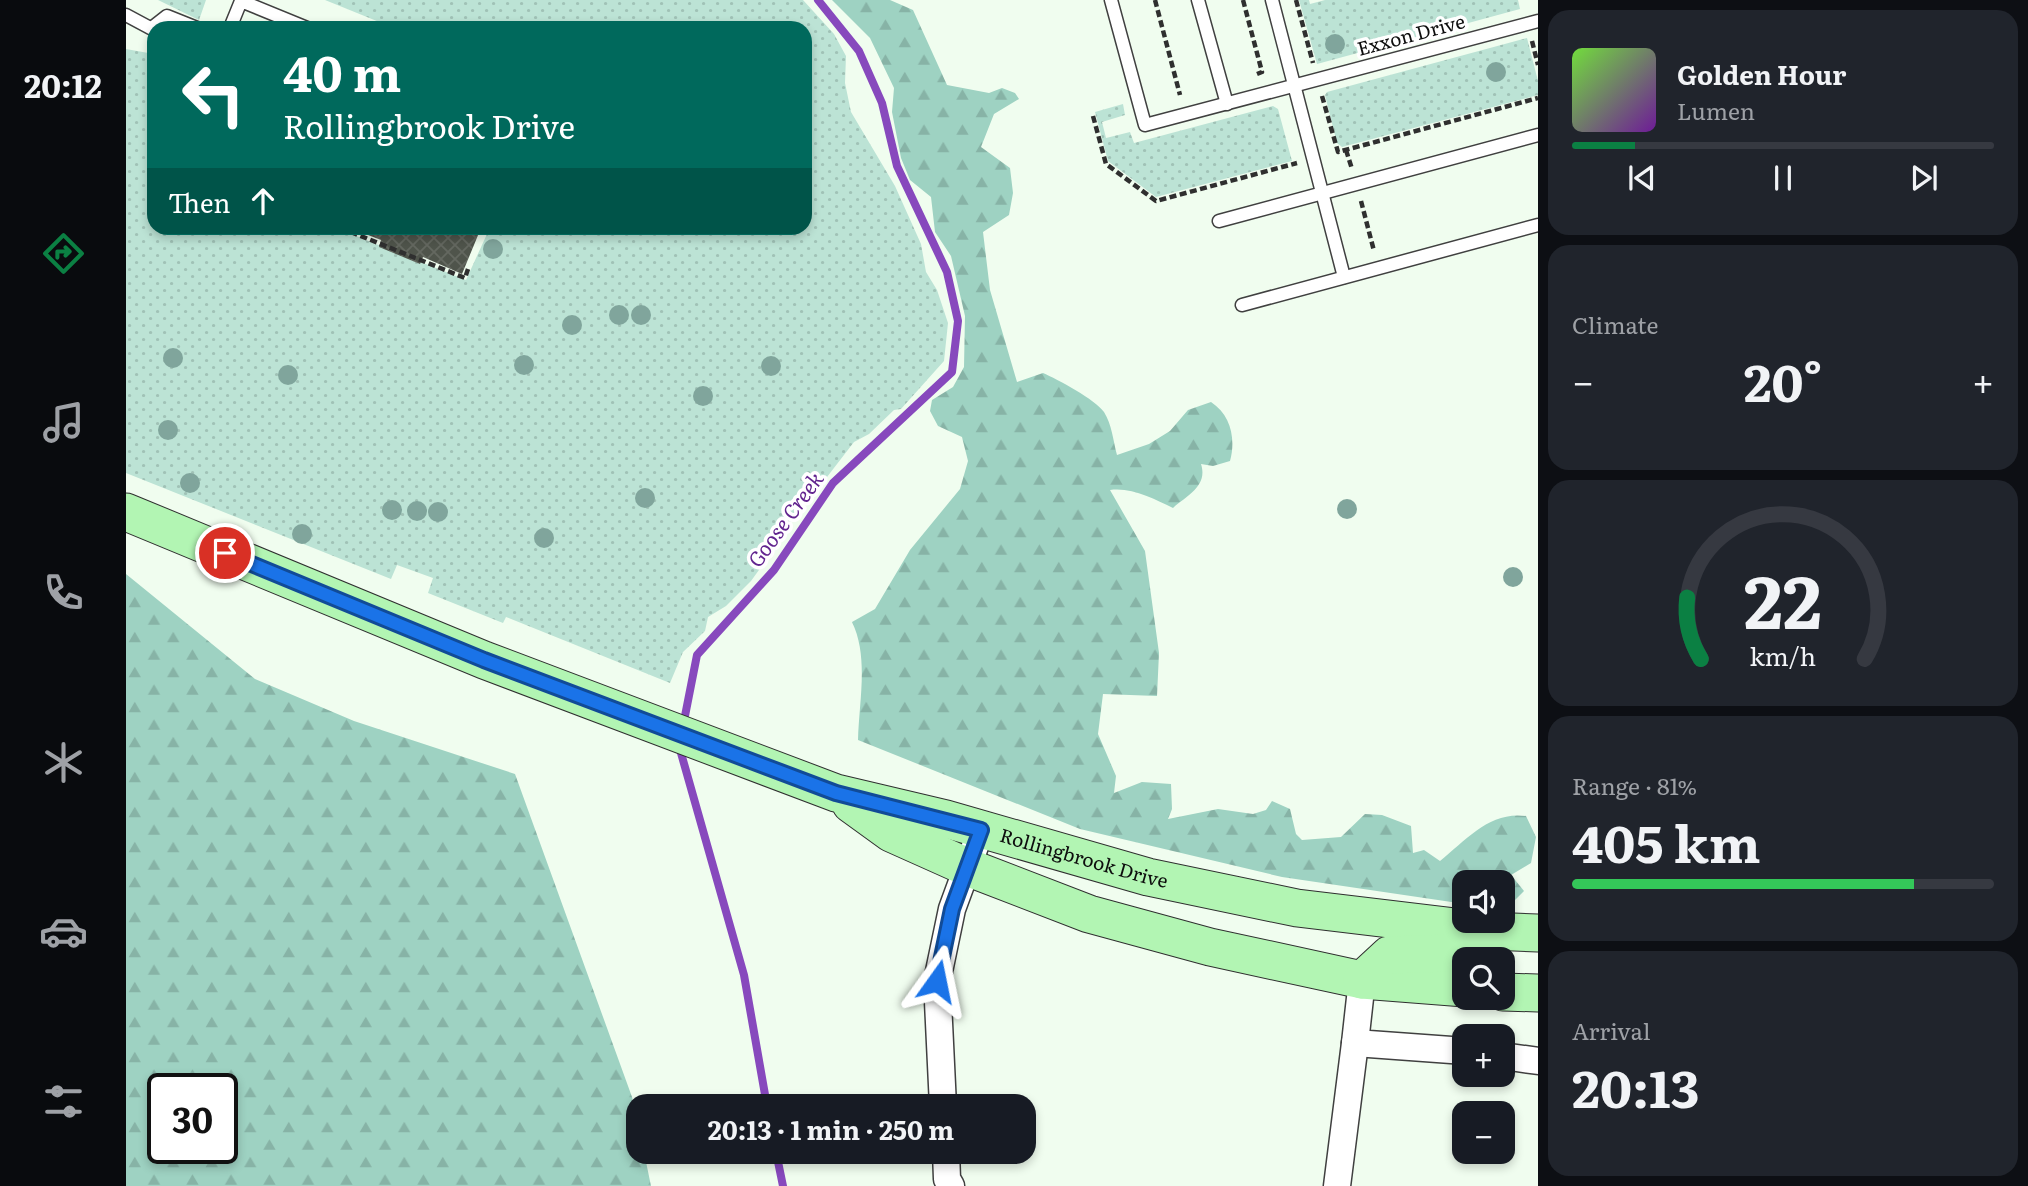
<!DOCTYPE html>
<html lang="en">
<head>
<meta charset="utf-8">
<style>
  body { margin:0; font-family:Literata,serif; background:#20242c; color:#f1f3f6; height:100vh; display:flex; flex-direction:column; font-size:26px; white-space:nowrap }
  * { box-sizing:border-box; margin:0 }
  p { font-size:23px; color:#9ea1a6 }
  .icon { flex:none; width:38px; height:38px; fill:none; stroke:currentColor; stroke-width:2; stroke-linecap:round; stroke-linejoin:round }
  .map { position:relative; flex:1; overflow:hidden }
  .drawer { display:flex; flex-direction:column; gap:10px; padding:10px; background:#0d0f14; width:490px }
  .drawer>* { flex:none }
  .banner { position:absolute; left:21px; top:21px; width:665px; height:214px; border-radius:21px; box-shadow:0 4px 10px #0003; background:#00695c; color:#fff; overflow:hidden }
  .fabs { position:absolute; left:1326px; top:870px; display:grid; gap:14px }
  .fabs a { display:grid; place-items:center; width:63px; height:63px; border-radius:14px; background:#171b24; box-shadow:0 4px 10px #0003; font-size:35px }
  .speed { position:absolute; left:21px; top:1073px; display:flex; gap:14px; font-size:35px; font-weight:700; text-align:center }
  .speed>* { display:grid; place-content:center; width:91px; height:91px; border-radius:50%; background:#171b24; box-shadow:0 4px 10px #0003; line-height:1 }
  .speed .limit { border:4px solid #111; border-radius:10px; background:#fff; color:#111 }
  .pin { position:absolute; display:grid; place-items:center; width:60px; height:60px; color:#fff; margin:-30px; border:4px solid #fff; border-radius:50%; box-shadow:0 2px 7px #0007 }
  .me { position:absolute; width:77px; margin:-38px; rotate:12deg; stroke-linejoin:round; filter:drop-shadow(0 0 5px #0008) }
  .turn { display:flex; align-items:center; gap:24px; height:147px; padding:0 21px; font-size:32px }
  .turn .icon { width:91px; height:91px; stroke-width:2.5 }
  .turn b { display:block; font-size:49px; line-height:60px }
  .then { display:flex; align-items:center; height:66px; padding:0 21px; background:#0003; gap:14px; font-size:26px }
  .big { font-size:52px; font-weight:700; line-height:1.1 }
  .drawer .tile { flex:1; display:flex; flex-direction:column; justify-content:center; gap:10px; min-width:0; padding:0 24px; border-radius:21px; background:#20242c }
  .drawer .dial { align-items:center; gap:0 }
  .dial svg { height:182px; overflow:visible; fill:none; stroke:#363941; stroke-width:7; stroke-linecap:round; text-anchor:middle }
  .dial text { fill:#f1f3f6; stroke:none }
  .song { display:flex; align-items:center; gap:21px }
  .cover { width:84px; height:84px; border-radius:10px; background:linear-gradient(135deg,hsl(100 70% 55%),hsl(280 70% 35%)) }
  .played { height:7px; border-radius:4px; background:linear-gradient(90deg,#0b8043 15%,#363941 15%) }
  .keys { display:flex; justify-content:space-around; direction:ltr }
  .heat { display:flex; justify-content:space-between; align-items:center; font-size:38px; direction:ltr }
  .charge { height:10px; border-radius:5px; background:linear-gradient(90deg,#34c759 81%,#363941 0) }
  .trip { position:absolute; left:500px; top:1094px; width:410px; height:70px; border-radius:21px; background:#171b24; box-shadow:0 4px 10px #0003; font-weight:700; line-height:70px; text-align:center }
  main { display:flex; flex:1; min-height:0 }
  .tab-bar { display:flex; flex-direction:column; width:126px; justify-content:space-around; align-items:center; background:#090b0e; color:#9ea1a6 }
  .tab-bar .icon { width:49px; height:49px }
  .tab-bar .selected { color:#0b8043 }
  .tab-bar b { font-size:32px; color:#f1f3f6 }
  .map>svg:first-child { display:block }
  .grass { fill:url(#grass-dots) }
  .forest { fill:url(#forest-firs); fill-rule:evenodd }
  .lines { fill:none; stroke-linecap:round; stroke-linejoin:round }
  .stream { stroke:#8749bd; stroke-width:8 }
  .building { fill:url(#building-cross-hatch) }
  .lane-casing { stroke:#404040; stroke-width:15 }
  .street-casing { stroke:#404040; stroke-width:29 }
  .secondary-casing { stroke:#2f2f2f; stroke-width:39 }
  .path { stroke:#2f2f2f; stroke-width:4.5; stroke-dasharray:7 3.5; stroke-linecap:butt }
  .lane { stroke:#fff; stroke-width:12 }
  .street { stroke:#fff; stroke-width:26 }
  .secondary { stroke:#b2f5b3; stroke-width:37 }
  .tree { fill:#80a59c }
  .route-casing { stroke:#114b97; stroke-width:18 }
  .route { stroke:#1a73e8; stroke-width:12 }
  .labels { text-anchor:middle; stroke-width:7; stroke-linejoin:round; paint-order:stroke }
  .street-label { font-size:19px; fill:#0d0d0d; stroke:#fff }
  .water-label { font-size:21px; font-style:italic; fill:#62258f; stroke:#fff }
</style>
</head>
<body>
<main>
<nav class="tab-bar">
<b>20:12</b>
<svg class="icon selected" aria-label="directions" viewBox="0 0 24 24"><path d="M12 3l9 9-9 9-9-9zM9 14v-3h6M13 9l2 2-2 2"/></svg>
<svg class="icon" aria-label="music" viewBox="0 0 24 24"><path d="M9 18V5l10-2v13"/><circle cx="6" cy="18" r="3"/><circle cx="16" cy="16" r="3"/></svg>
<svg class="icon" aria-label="phone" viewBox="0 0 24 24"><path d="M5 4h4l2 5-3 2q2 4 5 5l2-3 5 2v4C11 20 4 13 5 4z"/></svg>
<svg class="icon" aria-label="climate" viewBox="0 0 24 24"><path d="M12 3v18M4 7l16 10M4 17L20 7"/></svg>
<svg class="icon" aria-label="car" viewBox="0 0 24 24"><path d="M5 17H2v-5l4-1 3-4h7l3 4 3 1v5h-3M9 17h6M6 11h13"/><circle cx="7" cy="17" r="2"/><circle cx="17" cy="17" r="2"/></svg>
<svg class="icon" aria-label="filters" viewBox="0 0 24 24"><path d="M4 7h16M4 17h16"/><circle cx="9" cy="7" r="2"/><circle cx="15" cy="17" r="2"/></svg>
</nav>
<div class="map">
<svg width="1412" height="1186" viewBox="0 0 1412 1186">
  <defs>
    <pattern id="grass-dots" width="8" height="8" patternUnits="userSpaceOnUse" patternTransform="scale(1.75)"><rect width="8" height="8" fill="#bce3d5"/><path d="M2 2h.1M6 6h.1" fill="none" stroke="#a0c2b6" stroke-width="1.8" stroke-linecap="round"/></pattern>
    <pattern id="forest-firs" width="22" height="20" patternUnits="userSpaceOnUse" patternTransform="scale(1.75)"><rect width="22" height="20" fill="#9ed2c2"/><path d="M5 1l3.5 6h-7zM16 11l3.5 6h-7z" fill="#87b3a6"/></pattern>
    <pattern id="building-cross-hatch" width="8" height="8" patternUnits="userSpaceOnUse" patternTransform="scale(1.75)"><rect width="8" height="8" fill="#4f544b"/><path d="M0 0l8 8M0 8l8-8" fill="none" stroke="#646860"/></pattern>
  </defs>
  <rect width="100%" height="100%" fill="#f0fdef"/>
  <g class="grass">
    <path d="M32,0H80L73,20Z"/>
    <path d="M199,0H677L708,34L720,56L719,83L725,112L769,186L795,244L800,272L811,290L822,323L818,361L775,409L768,410L743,434L728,442L701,477L696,478L693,474L692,486L650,540L646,552L625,581L600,606L582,617L579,631L557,652L544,683L380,617L377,623L302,593L307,578L271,565L265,579L0,473V49L28,54V228H210L340,280L361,234L354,230L355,228H679V28H338L329,24L327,28H268Z"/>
    <path d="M1173,0H1183L1184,4L1199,0H1392L1394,9L1191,64Z"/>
    <path d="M1401,38L1412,81V95L1216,147L1211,143L1199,95L1201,92Z"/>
    <path d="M997,104L999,115L976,122L980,138L1004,132L1008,143L1147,106L1152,109L1166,161L1030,197L982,161L969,112Z"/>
  </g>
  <g class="forest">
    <path d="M706,0H764L787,10L821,85L863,93L876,88L889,93L893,99L868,114L855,147L884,168L887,193L883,215L857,232L864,290L891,382L917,373C931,379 970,400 978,412C986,425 987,440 991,455L1023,444L1044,431L1062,410L1085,402C1105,415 1110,439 1104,461L1087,466L1075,464C1082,486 1062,495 1047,508C1028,499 1006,487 984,490L1019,551L1033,653L1031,696L977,694L972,734L990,776L988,793L1016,782L1045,784L1046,809L1042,819L1092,809L1127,814L1140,810L1146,801L1164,809L1170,834L1176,840L1215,837L1239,814L1256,815L1285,826L1287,853L1298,850L1314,861C1341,839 1364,811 1400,816L1410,837L1405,863L1385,875L1398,891L1386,903H1377V882H1339V904L1156,877L954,829L732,740C733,701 743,657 726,622L749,609L784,550L834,489L842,461L836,437L812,426L804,411L806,400L827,387L838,367L839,316L825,256L809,232L805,197L784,180L775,158L766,112L768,88L744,38Z"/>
    <path d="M0,574L129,679L228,721L389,774L506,1097L513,1127V1152H518L525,1186H0ZM37,1088H96V1148H37Z"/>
  </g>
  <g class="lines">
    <g class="stream">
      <path d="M557,726L571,655L648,570L707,483L826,372L832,321L821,272L771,166L756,103L733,51L692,0"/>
      <path d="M553,746L618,975L641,1106"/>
      <path d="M650,1152L657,1186"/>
    </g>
  </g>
  <path class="building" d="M224,228H355L336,274L297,257L294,264L253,247L255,240Z"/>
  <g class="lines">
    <g class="lane-casing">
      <g id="lane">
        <path d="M985,0L1019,125L1412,21"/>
        <path d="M1072,0L1101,104"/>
        <path d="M1146,0L1218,277"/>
        <path d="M0,15L28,30"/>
        <path d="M27,27L41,16L71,28"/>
        <path d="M104,28L115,1L181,28"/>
        <path d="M1093,221L1412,135"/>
        <path d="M1116,305L1412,225"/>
      </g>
    </g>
    <g class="street-casing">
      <g id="street">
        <path d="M1236,980L1229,1043L1339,1051"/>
        <path d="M1377,1056L1412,1061"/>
        <path d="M817,1106L811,981L826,909L855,830"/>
        <path d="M820,1152L821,1179L825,1186"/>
        <path d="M1211,1186L1229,1043"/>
      </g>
    </g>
    <g class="secondary-casing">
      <g id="secondary">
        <path id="s1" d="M0,512L358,660L710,793L820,819L1022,877L1171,908L1363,931L1412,933"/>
        <path d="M725,804L765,833L841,867L963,914L1084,947L1236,980L1339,988"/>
        <path d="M1236,980L1263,955L1323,953L1363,931"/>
        <path d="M1377,992L1412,993"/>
      </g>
    </g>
    <g class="path">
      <path d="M1029,0L1054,95"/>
      <path d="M1117,0L1136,72L1131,74"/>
      <path d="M1170,0L1187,63"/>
      <path d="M1406,41L1412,65"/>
      <path d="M1196,96L1212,152L1412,98"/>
      <path d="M967,116L980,164L1030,201L1171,163"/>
      <path d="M1220,150L1226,169"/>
      <path d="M1235,201L1248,251"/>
      <path d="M215,228L339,278L342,269"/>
    </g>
    <use href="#lane" class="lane"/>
    <use href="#street" class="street"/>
    <use href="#secondary" class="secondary"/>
  </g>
  <g class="tree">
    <circle cx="1209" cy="44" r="10"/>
    <circle cx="1370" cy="72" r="10"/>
    <circle cx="367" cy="249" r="10"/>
    <circle cx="493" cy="315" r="10"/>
    <circle cx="515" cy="315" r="10"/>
    <circle cx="446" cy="325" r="10"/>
    <circle cx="47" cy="358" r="10"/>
    <circle cx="398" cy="365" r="10"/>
    <circle cx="645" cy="366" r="10"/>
    <circle cx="162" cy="375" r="10"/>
    <circle cx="577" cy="396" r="10"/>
    <circle cx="42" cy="430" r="10"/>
    <circle cx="64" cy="483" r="10"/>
    <circle cx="519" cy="498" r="10"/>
    <circle cx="1221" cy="509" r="10"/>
    <circle cx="266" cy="510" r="10"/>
    <circle cx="291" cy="511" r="10"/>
    <circle cx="312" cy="512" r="10"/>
    <circle cx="176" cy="534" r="10"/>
    <circle cx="418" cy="538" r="10"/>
    <circle cx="1387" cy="577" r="10"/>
  </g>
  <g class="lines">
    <g class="route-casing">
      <path id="route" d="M99,553L358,660L710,793L855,830L826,909L811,981"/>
    </g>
    <use href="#route" class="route"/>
  </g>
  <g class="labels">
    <g class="street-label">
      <text transform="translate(1285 35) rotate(-15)" y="7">Exxon Drive</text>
      <text dy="7" stroke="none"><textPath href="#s1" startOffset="1020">Rollingbrook Drive</textPath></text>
    </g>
    <g class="water-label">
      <text transform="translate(660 520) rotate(-54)" y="7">Goose Creek</text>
    </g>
  </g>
</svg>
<div class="fabs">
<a><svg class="icon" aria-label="sound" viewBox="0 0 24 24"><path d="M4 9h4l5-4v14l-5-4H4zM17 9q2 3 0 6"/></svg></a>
<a><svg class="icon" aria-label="search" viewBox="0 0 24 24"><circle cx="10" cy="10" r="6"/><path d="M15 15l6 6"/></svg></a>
<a>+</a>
<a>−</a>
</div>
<div class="speed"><div class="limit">30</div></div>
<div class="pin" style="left:99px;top:553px;background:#d93025"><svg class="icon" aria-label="arrive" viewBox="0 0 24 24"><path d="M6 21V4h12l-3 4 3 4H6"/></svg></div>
<svg class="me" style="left:811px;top:981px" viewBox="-20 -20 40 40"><path d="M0-17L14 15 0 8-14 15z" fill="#1a73e8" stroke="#fff" stroke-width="4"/></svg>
<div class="trip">20:13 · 1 min · 250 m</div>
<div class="banner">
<div class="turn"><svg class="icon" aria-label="left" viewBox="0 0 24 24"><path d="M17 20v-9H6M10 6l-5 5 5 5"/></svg><div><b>40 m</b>Rollingbrook Drive</div></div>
<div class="then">Then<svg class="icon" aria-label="ahead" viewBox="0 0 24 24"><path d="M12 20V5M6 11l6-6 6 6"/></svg></div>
</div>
</div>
<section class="drawer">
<div class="tile">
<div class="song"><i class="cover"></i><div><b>Golden Hour</b><p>Lumen</p></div></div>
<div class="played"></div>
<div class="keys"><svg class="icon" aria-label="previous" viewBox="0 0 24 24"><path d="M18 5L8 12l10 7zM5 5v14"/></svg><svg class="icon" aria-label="pause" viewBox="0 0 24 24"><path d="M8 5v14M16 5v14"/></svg><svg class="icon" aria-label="next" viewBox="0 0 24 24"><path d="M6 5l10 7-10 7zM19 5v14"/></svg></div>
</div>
<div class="tile"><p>Climate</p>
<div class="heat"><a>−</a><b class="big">20°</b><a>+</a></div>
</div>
<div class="tile dial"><svg viewBox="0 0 100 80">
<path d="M14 69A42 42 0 1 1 86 69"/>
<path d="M14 69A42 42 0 0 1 8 42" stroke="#0b8043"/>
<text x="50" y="56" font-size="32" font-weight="700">22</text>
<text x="50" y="72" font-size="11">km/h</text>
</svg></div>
<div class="tile"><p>Range · 81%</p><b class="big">405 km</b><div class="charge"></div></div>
<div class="tile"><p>Arrival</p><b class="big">20:13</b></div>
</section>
</main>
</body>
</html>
